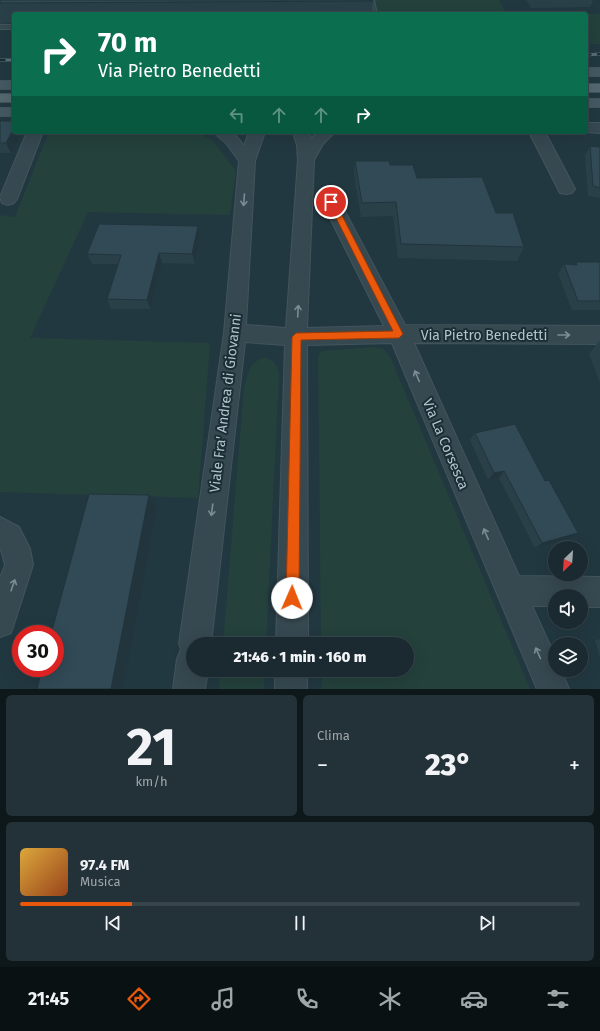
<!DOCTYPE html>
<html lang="it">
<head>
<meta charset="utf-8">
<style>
  body { margin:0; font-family:"Fira Sans",sans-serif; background:#233238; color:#f1f3f6; height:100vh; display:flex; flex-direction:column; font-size:15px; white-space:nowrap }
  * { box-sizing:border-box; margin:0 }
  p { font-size:13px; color:#9fa7ab }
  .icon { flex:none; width:22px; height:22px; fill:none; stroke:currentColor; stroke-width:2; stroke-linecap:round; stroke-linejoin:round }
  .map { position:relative; height:689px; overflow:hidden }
  .side { display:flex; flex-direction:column; gap:6px; padding:6px; background:#0e171a; flex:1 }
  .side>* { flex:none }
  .top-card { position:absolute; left:12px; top:12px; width:576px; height:122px; border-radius:4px; box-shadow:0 4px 16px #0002,0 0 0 1px #38464c; background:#0b6e4f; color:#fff; overflow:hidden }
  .needle { width:26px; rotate:205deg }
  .controls { position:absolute; left:548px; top:541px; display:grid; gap:8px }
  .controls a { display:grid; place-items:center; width:40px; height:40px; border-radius:50%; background:#1a2a30; box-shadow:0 4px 16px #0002,0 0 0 1px #38464c; font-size:20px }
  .speed { position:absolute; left:12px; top:625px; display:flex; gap:8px; font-size:20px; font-weight:700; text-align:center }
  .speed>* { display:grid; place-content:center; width:52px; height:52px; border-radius:50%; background:#1a2a30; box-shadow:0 4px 16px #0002,0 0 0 1px #38464c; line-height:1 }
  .speed .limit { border:6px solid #d22; background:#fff; color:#111 }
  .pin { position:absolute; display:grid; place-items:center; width:34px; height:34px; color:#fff; margin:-17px; border:2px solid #fff; border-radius:50%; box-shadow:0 1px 4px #0007 }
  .me { position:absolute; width:44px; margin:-22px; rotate:1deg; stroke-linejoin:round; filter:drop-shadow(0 0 3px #0008) }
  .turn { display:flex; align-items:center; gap:14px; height:84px; padding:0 20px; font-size:18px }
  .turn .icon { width:52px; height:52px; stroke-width:2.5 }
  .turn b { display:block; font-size:28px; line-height:34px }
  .lanes { display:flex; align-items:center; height:38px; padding:0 20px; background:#0003; justify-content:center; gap:20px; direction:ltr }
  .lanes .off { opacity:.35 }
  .big { font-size:30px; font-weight:800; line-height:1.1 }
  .side .tile { flex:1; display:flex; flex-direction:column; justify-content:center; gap:6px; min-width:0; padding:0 14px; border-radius:6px; background:#233238 }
  .side .dial { align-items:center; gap:0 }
  .dial b { font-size:52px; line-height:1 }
  .song { display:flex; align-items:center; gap:12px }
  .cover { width:48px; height:48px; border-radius:6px; background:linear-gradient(135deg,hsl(40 70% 55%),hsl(20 70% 35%)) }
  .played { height:4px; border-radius:2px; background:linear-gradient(90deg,#ea580c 20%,#38464c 20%) }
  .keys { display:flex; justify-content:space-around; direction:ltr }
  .heat { display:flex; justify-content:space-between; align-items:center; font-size:22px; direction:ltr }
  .side .tiles { flex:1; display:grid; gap:6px; grid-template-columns:1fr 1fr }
  .tile:last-child { grid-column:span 2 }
  .trip { position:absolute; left:186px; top:637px; width:228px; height:40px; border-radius:20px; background:#1a2a30; box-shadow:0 4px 16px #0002,0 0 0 1px #38464c; font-weight:800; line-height:40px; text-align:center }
  .tabs { display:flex; height:64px; justify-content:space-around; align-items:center; background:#0a1113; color:#9fa7ab }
  .tabs .icon { width:28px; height:28px }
  .tabs .current { color:#ea580c }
  .tabs b { font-size:18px; color:#f1f3f6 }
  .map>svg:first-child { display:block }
  .green { fill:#24413c }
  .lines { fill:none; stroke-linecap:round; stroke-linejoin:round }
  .lane-casing { stroke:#43545c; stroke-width:2 }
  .street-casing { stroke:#43545c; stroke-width:2 }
  .secondary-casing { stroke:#43545c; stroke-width:2 }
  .primary-casing { stroke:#43545c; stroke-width:2 }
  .lane { fill:#364850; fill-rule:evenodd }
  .street { fill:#364850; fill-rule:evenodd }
  .secondary { fill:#445963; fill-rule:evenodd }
  .primary { fill:#546870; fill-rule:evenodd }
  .rail-casing { stroke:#586e77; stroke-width:3 }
  .rail { stroke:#1b2d35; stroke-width:2; stroke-dasharray:5.5; stroke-linecap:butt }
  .wall { fill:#2a4049 }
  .shaded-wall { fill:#22343c }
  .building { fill:#314a55; stroke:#22343c }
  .oneway { stroke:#7b8c94 }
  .route { fill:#ea580c; stroke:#983908 }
  .labels { text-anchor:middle; stroke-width:4; stroke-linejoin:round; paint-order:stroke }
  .street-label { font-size:14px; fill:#b3c3cb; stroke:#1b2d35 }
</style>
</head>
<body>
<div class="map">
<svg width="600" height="689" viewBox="0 0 600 689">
  <rect width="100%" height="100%" fill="#223840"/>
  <g class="green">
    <path d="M366,0H499L506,14H369Z"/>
    <rect x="586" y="14" width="14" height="30"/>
    <path d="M49,132H196L212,140L236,171L230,215L88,212L30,338L210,343L198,498L0,492V215L15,217Z"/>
    <path d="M373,347L384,349L391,359L530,689H322V670H407V644H321L318,356L322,351Z"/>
    <path d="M265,357C274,361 278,365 279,375L266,644H223L244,387C249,372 248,363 265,357Z"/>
    <path d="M220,670H265L264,689H219Z"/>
  </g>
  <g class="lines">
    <g class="lane-casing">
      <g id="lane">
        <path d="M368,0H374L377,14H371Z"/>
        <rect x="0" y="25" width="14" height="4"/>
      </g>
    </g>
    <g class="street-casing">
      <g id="street">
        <path d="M586,123H600V133L584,132H586Z"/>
        <path d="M27,132H43L17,199L14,203L8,205L2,203L0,197Z"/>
        <path d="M213,132C231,132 234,131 244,146L249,132H265L255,161L246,325L286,328L298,160L297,145L293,132H309L311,139L318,132H335L323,144L314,160L307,328L384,326L322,202L325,198L331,196L337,198L340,202L405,325L600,326V344L414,343L519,576L600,577V607H581V596H555V606H532L555,656V670H561L569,689H537L392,343L307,345L308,644H276L285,345L245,342L211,644H193V670H208L205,689H173L177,659L181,649L179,644L224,333L239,161L226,143Z"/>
        <path d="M529,132H545L575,189L572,193L566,194L560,193Z"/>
        <path d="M0,517L19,527L30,549L33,565L11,633L0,637V578L5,565L2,553L0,548Z"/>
        <rect x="275" y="670" width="32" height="19"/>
      </g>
    </g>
    <g class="secondary-casing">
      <g id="secondary">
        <rect x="586" y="68" width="14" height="8"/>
        <rect x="0" y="81" width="14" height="8"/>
        <rect x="586" y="99" width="14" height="8"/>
        <rect x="0" y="108" width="14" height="8"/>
      </g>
    </g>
    <g class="primary-casing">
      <g id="primary">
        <rect x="586" y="84" width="14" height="8"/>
        <rect x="0" y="94" width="14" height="8"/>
      </g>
    </g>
    <use href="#lane" class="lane"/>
    <use href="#street" class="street"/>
    <use href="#secondary" class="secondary"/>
    <use href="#primary" class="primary"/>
    <g class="rail-casing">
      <g id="rail">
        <path d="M586,55L600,54"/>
        <path d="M0,60H14"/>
      </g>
    </g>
    <use href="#rail" class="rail"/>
  </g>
  <g class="wall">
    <path d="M0,0L373,1L371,14H14V23L0,24Z"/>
    <path d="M526,0H593L590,7L531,8Z"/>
    <path d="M0,121L11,153H0Z"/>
    <path d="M590,146L600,147V198L588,196L585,156Z"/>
    <path d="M355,161L390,165L417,178L496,213L524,247L517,261L398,258L393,216L361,217L354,175Z"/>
    <path d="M198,226L200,236L195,264L162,263L150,309H111L107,299L118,264H92L87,254Z"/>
    <path d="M576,262H600V310H572L558,274L564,264L574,265Z"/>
    <path d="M599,341H600V383L589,354Z"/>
    <path d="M475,433L545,481L578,533L570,538L535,548L499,478L488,480L470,440Z"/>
    <path d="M600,639V658L595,640Z"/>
  </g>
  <g class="shaded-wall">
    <path d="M14,128V132H22L11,153L6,143Z"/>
    <path d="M198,226L200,236L195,264L192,254Z"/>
    <path d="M159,253L162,263L150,309L147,300Z"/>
    <path d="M504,471L499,478L488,480L494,473Z"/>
    <path d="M149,495L157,507L123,689H111Z"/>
    <path d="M578,533L570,538L535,548L542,543Z"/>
  </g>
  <g class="building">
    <path d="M0,0H372L373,1L0,3Z"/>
    <path d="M0,121H14V128L6,143H0Z"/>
    <path d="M590,146L600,147V188L593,186Z"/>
    <path d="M355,161H389L390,165H413L417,178L482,177L496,213H513L524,247L401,244L396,202L362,203Z"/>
    <path d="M99,224L198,226L192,254L159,253L147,300L107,299L121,255L87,254Z"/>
    <path d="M576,262H600V301H578L564,264L577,265Z"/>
    <path d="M515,424L545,481L549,480L578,533L542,543L504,471L494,473L475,433Z"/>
    <path d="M89,494L149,495L111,689H37L42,668H55V634H51Z"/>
  </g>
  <defs><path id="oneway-shaft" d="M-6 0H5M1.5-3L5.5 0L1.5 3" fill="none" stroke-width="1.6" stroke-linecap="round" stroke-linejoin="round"/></defs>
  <g class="oneway">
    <use href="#oneway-shaft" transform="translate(244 200) rotate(94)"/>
    <use href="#oneway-shaft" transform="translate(298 311) rotate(-87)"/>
    <use href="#oneway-shaft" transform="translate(564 335)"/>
    <use href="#oneway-shaft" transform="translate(417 376) rotate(-113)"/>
    <use href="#oneway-shaft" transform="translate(212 510) rotate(97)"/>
    <use href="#oneway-shaft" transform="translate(486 534) rotate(-113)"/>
    <use href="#oneway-shaft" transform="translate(13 585) rotate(-71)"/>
    <use href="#oneway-shaft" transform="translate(538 653) rotate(-114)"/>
  </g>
  <path class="route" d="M331,199L335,202L403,334L399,338L301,340L299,598L297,602L292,604L288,602L286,598L292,337L296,333L393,331L328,202Z"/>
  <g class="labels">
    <g class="street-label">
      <text x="484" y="340">Via Pietro Benedetti</text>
      <text transform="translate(225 403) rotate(-83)" y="5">Viale Fra' Andrea di Giovanni</text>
      <text transform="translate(446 444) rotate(67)" y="5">Via La Corsesca</text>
    </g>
  </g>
</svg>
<div class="controls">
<a><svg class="needle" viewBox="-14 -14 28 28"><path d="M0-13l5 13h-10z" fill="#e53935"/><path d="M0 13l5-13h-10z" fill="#9fa7ab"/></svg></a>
<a><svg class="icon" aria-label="sound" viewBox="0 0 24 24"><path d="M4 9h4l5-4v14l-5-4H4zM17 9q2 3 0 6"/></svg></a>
<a><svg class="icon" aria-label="layers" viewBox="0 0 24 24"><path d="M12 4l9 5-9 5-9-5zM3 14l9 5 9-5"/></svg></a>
</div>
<div class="speed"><div class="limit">30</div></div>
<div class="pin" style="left:331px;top:202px;background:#d93025"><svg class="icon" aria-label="arrive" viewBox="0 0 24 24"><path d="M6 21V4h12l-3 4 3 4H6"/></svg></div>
<svg class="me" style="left:292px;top:598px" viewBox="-20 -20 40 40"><circle r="19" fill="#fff"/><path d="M0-13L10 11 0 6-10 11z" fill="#ea580c"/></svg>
<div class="trip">21:46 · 1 min · 160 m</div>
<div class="top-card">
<div class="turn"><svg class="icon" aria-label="right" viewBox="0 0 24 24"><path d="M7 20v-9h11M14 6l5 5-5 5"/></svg><div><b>70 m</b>Via Pietro Benedetti</div></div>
<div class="lanes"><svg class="icon off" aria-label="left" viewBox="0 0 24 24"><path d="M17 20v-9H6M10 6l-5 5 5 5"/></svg><svg class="icon off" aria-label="ahead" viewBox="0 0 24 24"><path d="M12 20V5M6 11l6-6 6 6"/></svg><svg class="icon off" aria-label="ahead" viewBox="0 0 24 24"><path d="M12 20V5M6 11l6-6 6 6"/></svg><svg class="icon" aria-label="right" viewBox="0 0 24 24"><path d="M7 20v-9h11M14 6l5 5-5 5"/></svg></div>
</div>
</div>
<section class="side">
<div class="tiles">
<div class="tile dial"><b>21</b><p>km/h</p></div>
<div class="tile"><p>Clima</p>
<div class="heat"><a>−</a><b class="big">23°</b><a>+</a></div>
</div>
<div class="tile">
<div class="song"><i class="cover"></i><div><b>97.4 FM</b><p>Musica</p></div></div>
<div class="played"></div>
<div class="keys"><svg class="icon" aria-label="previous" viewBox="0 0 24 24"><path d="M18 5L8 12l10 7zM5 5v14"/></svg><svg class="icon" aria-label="pause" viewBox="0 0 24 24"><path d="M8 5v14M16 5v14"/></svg><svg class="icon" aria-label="next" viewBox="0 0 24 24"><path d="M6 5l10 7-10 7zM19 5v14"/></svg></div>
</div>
</div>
</section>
<nav class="tabs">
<b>21:45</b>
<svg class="icon current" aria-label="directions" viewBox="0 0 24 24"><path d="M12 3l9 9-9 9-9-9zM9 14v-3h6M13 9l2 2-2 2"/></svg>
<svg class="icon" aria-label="music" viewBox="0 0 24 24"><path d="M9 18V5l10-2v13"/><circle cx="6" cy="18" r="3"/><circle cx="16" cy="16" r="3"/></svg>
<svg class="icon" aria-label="phone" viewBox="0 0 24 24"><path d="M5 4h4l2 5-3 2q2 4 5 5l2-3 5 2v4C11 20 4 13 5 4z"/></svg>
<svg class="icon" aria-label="climate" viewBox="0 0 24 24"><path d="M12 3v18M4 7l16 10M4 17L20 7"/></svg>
<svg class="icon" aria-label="car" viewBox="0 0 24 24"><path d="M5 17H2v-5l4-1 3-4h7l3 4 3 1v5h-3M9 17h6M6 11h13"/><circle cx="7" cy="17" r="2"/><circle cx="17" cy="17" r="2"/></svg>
<svg class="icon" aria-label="filters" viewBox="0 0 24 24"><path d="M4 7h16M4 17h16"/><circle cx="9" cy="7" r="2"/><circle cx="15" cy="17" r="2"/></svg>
</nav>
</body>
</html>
